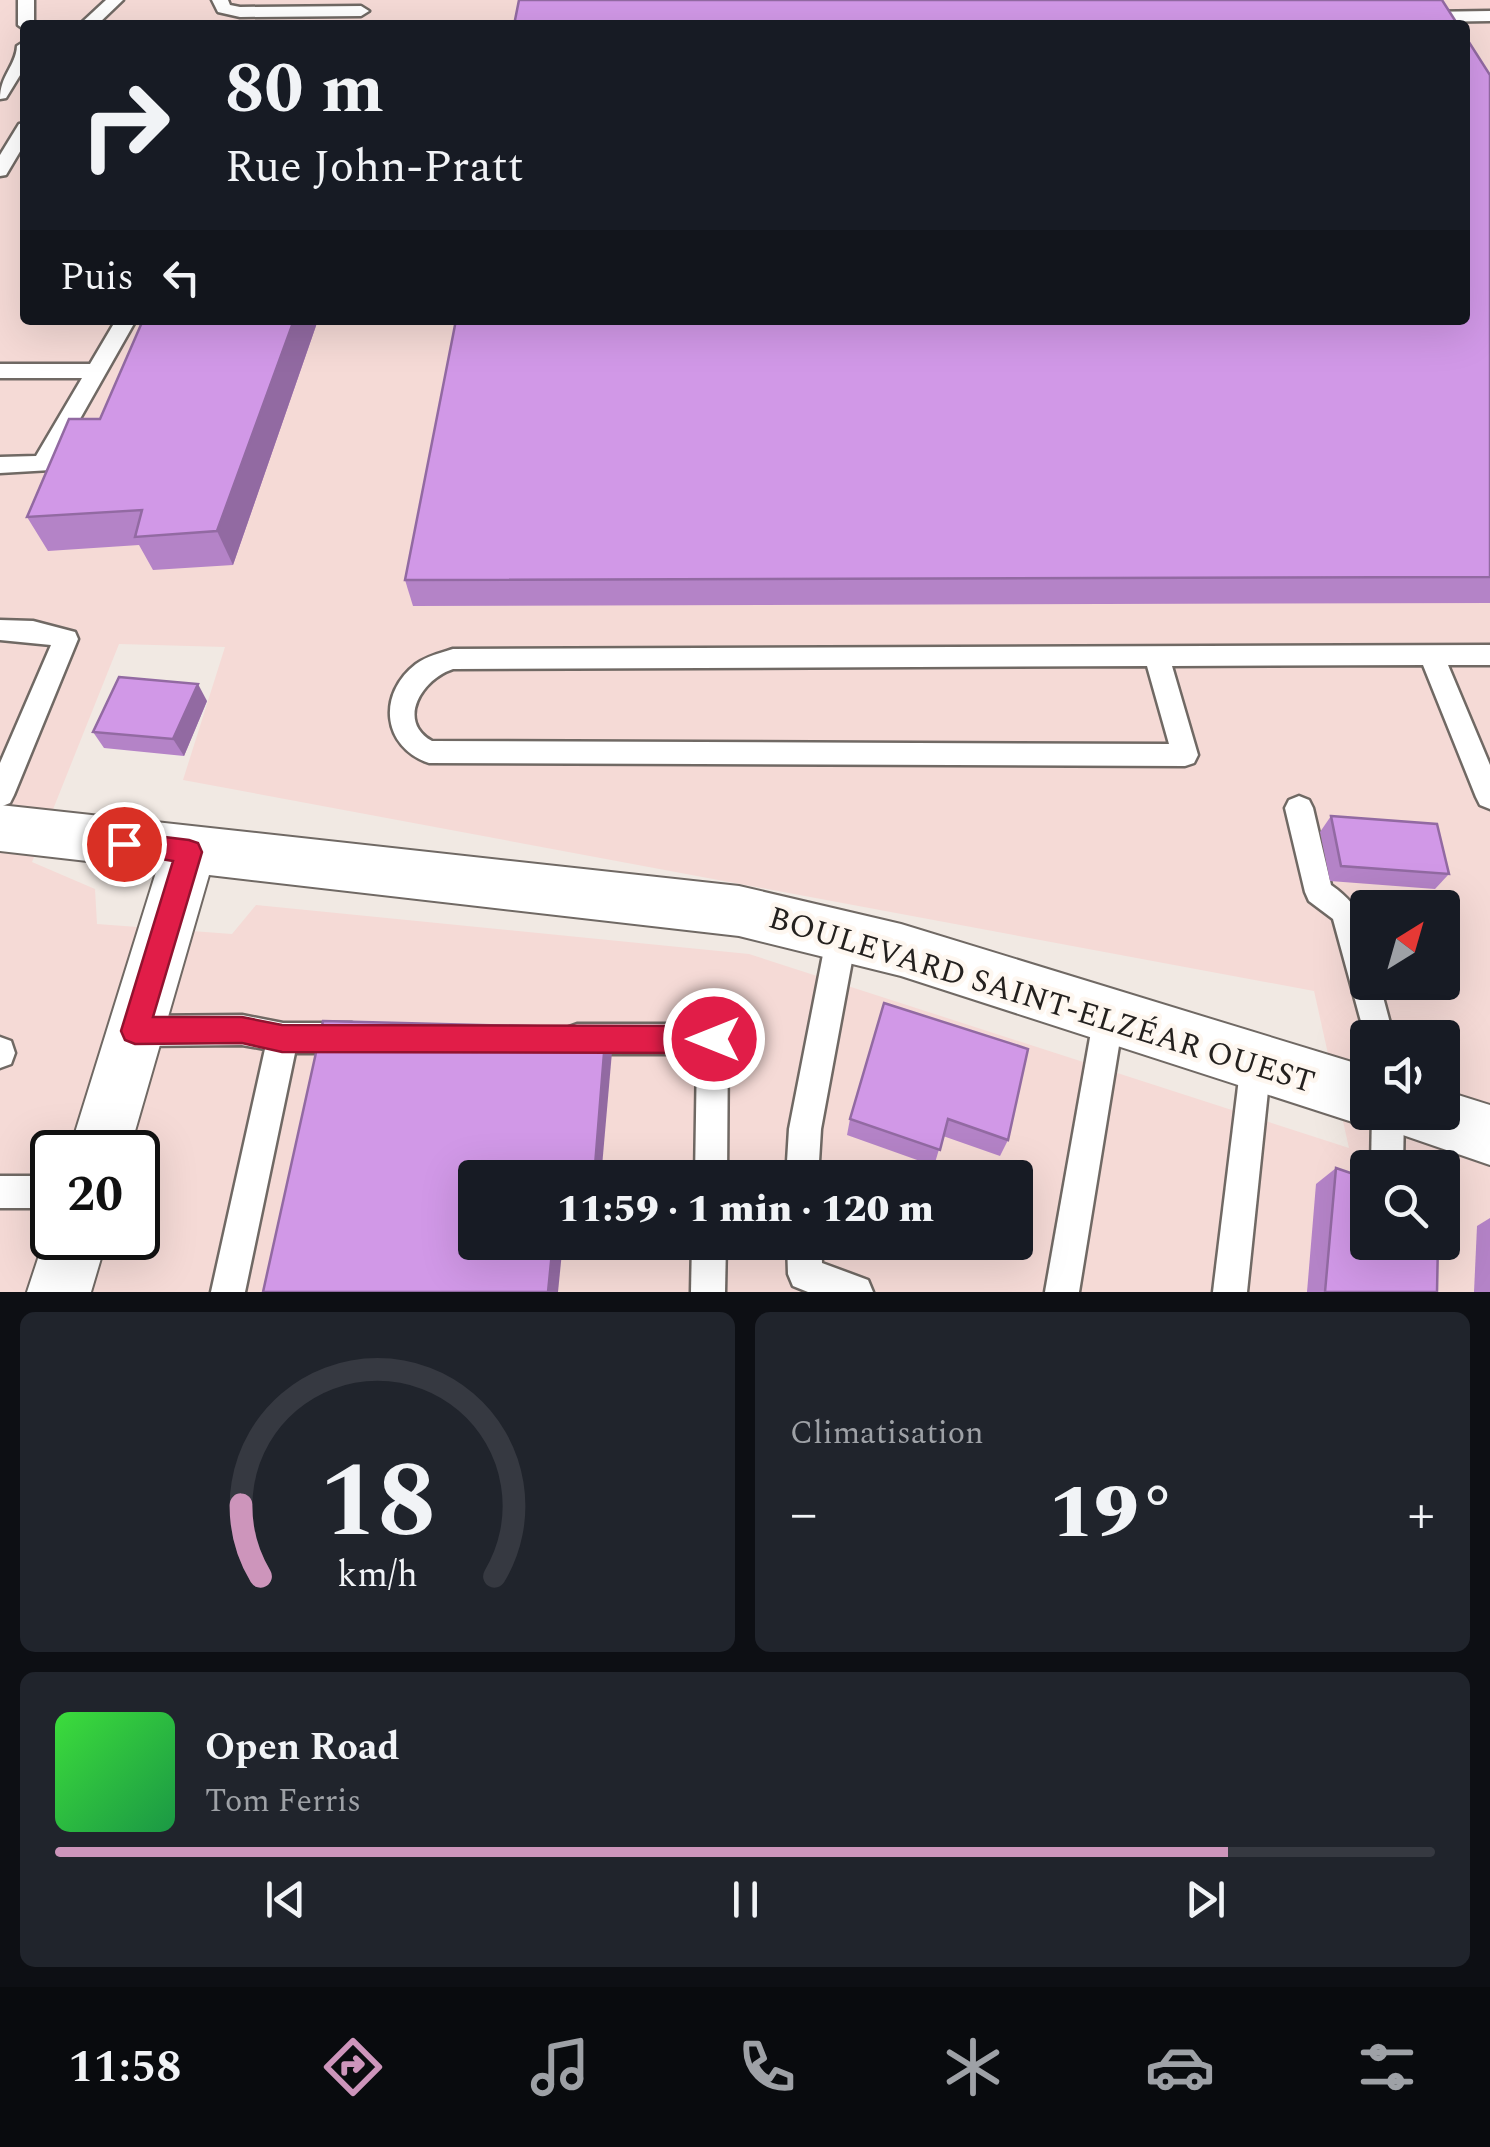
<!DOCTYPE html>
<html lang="fr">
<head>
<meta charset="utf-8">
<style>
  body { margin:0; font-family:Spectral,serif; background:#20242c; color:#f1f3f6; height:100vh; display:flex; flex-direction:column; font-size:38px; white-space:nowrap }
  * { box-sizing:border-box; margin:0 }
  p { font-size:32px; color:#9ea1a6 }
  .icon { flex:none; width:55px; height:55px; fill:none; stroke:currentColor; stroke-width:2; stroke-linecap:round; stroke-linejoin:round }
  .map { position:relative; height:1292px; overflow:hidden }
  .side { display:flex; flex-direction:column; gap:20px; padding:20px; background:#0d0f14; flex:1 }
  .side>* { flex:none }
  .guide { position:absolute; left:20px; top:20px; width:1450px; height:305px; border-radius:10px; box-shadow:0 10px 40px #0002; background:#171b24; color:#f1f3f6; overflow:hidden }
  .needle { width:65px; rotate:37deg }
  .buttons { position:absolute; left:1350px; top:890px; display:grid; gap:20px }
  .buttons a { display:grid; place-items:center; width:110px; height:110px; border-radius:10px; background:#171b24; box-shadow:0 10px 40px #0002; font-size:50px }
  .speed { position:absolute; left:30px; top:1130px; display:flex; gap:20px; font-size:50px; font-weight:700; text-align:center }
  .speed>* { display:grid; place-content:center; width:130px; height:130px; border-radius:50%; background:#171b24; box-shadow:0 10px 40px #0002; line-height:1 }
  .speed .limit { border:5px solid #111; border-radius:15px; background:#fff; color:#111 }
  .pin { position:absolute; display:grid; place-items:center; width:85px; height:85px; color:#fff; margin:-42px; border:5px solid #fff; border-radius:50%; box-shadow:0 2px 10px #0007 }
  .me { position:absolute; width:110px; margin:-55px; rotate:270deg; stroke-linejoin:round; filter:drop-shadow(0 0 8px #0008) }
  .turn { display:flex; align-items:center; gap:35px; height:210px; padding:0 40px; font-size:45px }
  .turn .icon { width:130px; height:130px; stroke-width:2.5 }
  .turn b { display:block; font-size:70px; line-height:85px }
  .then { display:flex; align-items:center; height:95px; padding:0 40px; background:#0003; gap:20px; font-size:38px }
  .big { font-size:75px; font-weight:800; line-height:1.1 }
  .side .widget { flex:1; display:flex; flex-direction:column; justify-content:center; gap:15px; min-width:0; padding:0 35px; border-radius:15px; background:#20242c }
  .side .dial { align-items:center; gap:0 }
  .dial svg { height:260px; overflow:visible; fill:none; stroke:#363941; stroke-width:7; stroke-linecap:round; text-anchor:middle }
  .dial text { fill:#f1f3f6; stroke:none }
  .song { display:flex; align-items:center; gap:30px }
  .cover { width:120px; height:120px; border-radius:15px; background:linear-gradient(135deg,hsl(120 70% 55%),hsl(140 70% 35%)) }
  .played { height:10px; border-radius:5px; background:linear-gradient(90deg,#cd95bb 85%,#363941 85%) }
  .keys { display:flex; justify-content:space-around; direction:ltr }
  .heat { display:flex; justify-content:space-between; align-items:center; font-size:55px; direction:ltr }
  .side .tiles { flex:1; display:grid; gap:20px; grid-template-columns:1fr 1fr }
  .widget:last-child { grid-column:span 2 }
  .trip { position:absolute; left:458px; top:1160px; width:575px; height:100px; border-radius:10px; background:#171b24; box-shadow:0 10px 40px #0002; font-weight:800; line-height:100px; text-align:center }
  .dock { display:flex; height:160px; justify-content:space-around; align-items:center; background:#090b0e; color:#9ea1a6 }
  .dock .icon { width:70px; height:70px }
  .dock .selected { color:#cd95bb }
  .dock b { font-size:45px; color:#f1f3f6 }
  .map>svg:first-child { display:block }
  .industrial { fill:#f5dad6; fill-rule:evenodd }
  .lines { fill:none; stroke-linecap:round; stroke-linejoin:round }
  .service-casing { stroke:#706964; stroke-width:5 }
  .minor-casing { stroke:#706964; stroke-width:4 }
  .service { fill:#fff; fill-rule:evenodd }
  .minor { fill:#fff; fill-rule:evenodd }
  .wall { fill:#b483c7 }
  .shaded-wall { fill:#926aa2 }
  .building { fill:#d198e7; stroke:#926aa2; stroke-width:2.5 }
  .route { fill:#e11d48; stroke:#92132f; stroke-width:2.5 }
  .labels { text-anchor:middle; stroke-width:9; stroke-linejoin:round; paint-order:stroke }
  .street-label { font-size:32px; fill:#24211f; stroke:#fef7f0 }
</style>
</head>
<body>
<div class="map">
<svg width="1490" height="1292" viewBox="0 0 1490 1292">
  <rect width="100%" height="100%" fill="#f1e9e3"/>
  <path class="industrial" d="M0,0H1490V1292H0ZM25,25H1465V320H25ZM119,644L225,647L183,780L1314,991L1349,1148L749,954L256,905L232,934L97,924L95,889L32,862ZM1368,908H1442V982H1368ZM1368,1038H1442V1112H1368ZM52,1152H138V1238H52ZM1368,1168H1442V1242H1368ZM475,1178H1015V1242H475Z"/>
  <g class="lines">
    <g class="service-casing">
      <g id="service">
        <path d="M18,0H34V25H25V30L18,25Z"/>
        <path d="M106,0H123L97,25H79Z"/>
        <path d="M212,0H228L230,5L240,7L361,6L369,11L361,16L240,17L218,12Z"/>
        <path d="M1490,11V21L1425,22L1417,17L1425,12Z"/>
        <path d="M25,41V67L6,98L0,99C0,75 16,66 17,46Z"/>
        <path d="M25,123V143L6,175L0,176V155L19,124Z"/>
        <path d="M116,320H136L51,470L0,473V457L36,456L82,378H0V364H90Z"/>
        <path d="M0,620L33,621L75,632L78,639L14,795L10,803L0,807V763L51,645L0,640Z"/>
        <path d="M1490,645V665H1448L1490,765V809L1480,805L1476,797L1423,665L1172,666L1198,755L1194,763L1185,766L429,763C382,747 377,694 416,664C427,656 440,653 453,649ZM1147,666L1169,744L432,741C396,721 422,679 453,669Z"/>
        <path d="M1299,796L1309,800L1313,808L1331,885C1370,912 1368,938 1368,982H1379L1394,1038H1368V1047L1333,919L1309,901L1305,892L1285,808L1289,800Z"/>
        <path d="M842,920L852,924L857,934L821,1129L818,1178H786L789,1129L827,934L832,924Z"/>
        <path d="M1109,1000L1120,1005L1124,1015L1079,1292H1045L1094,1015L1098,1005Z"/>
        <path d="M242,1015L283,1023H352L363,1027L367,1038L363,1049L352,1053H295L245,1292H211L265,1049L242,1045L135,1046L124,1041L120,1031L124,1021L135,1016Z"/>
        <path d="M577,1024H713L724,1028L728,1039L727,1178H695L697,1054H577L566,1050L562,1039L566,1028Z"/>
        <path d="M0,1037L11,1041L15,1053L11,1064L0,1068Z"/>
        <path d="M1256,1047L1267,1051L1271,1062L1247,1292H1213L1241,1062L1245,1051Z"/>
        <path d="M1372,1112H1404L1403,1168H1371Z"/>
        <rect x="0" y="1176" width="52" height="32"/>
        <path d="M692,1242H726L725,1292H691Z"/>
        <path d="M787,1242H821L822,1263L868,1280L873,1292H808L793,1286L788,1274Z"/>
      </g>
    </g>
    <g class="minor-casing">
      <g id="minor">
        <path d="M0,805L739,886L901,924L1368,1067V1112H1442V1090L1490,1105V1165L1397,1133L1390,1116L1368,1127L901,976L739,936L209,875L129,1152H69L157,869L0,851Z"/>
        <path d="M52,1216V1238H107L91,1292H27Z"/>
      </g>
    </g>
    <use href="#service" class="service"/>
    <use href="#minor" class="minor"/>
  </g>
  <g class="wall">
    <path d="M1490,75V603L413,606L405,580Z"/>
    <path d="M143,320H318L233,565L153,570L139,545L48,551L27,517L100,419Z"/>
    <path d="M207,701L184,756L104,748L93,732Z"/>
    <path d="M1331,816L1449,874L1435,889L1330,881L1320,832Z"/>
    <path d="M884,1003L1008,1140L1000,1156L943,1136L934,1166L847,1135L850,1119Z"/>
    <path d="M1336,1168L1437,1292H1307L1316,1184Z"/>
    <path d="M1490,1218V1292H1474L1477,1226Z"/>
  </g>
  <g class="shaded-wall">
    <path d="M294,320H318L233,565L217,531Z"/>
    <path d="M198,684L207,701L184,756L173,739Z"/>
    <path d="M606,1028L612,1052L601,1178H594Z"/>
    <path d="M553,1242H563L558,1292H548Z"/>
  </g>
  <g class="building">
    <path d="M519,0H1442L1458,25H514Z"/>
    <path d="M1465,36L1490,75V577L405,580L456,320H1465Z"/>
    <path d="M143,320H294L217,531L135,537L142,510L27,517L69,419H100Z"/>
    <path d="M119,677L198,684L173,739L93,732Z"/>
    <path d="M1331,816L1437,824L1449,874L1341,866Z"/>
    <path d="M884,1003L1028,1049L1008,1140L948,1119L940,1150L850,1119Z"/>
    <path d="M323,1021L606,1028L594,1178H475V1242H553L548,1292H263Z"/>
    <path d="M1336,1168L1368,1179V1242H1438L1437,1292H1325Z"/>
  </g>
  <path class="route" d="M124,832L189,840L198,843L202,852L153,1017H242L282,1025L714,1026L723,1030L727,1039L723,1049L714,1053L282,1052L242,1043L135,1044L125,1040L121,1031L173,861L115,851L111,844L115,836Z"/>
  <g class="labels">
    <g class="street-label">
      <text transform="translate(1042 999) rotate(17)" y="11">BOULEVARD SAINT-ELZÉAR OUEST</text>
    </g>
  </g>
</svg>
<div class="buttons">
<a><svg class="needle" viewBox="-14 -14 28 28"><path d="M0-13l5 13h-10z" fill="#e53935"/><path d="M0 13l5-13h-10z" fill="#9ea1a6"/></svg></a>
<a><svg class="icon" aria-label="sound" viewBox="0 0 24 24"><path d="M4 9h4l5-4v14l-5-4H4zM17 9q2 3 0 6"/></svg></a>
<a><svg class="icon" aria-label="search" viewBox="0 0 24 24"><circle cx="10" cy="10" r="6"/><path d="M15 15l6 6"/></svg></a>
</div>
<div class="speed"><div class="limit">20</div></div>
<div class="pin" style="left:124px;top:844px;background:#d93025"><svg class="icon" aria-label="arrive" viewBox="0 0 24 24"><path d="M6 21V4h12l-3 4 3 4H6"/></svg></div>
<svg class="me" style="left:714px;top:1039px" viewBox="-20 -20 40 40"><circle r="17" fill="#e11d48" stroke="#fff" stroke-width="3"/><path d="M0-11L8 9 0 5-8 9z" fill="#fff"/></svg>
<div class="trip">11:59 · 1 min · 120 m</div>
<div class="guide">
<div class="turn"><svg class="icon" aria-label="right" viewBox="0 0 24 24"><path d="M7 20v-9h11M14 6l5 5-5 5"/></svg><div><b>80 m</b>Rue John-Pratt</div></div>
<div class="then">Puis<svg class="icon" aria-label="left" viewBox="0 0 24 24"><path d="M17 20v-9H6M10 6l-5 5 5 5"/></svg></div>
</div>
</div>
<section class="side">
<div class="tiles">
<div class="widget dial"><svg viewBox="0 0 100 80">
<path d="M14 69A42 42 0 1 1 86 69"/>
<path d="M14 69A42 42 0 0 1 8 47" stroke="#cd95bb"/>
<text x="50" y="56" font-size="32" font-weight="700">18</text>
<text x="50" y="72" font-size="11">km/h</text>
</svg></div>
<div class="widget"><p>Climatisation</p>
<div class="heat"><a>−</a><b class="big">19°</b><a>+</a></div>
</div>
<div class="widget">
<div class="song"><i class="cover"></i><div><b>Open Road</b><p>Tom Ferris</p></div></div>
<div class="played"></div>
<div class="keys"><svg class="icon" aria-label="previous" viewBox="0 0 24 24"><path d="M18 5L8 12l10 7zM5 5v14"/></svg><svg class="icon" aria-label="pause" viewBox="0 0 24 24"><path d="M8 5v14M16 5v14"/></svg><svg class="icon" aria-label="next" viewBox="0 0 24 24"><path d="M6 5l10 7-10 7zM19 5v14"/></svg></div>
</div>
</div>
</section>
<nav class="dock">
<b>11:58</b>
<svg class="icon selected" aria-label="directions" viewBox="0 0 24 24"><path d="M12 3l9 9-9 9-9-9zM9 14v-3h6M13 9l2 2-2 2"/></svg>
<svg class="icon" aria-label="music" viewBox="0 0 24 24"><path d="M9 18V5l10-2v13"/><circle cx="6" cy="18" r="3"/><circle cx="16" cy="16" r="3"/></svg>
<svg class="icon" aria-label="phone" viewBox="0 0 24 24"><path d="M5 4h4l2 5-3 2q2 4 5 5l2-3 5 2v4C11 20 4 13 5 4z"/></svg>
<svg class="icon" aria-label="climate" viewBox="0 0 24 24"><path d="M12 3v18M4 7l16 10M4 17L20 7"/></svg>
<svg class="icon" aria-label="car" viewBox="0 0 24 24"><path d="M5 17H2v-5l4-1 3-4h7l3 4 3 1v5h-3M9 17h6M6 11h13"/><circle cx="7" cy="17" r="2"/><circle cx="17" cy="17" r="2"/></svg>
<svg class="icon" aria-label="filters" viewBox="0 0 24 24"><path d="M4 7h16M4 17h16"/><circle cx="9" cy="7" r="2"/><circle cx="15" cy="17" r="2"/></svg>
</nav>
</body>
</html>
